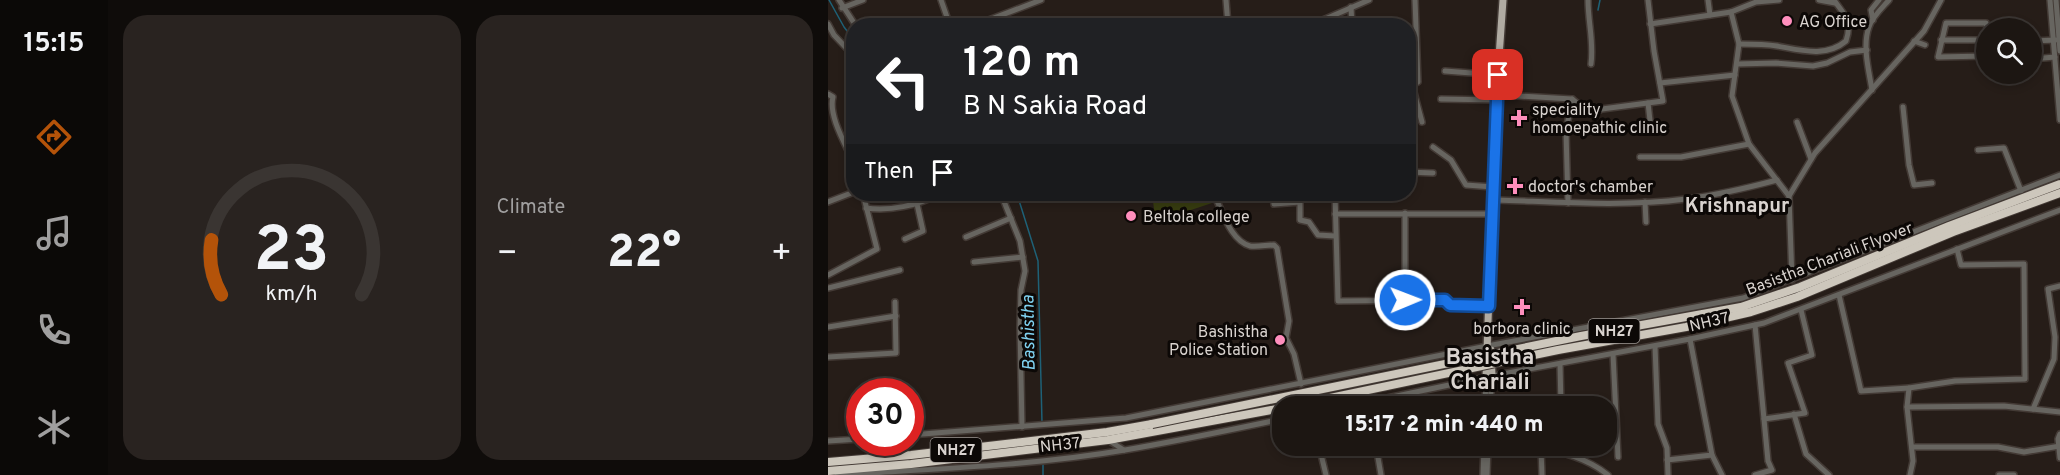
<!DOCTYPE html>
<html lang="en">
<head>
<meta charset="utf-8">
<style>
  body { margin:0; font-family:Overpass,sans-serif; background:#292320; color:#f1f3f6; height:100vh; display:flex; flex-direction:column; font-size:22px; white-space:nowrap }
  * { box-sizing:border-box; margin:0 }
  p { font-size:20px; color:#a09f9f }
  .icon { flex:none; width:33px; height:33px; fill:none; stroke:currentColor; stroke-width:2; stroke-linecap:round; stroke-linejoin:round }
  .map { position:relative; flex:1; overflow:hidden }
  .details { display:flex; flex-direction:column; gap:15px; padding:15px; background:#0f0c0a; width:720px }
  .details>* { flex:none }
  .hud { position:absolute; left:18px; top:18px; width:570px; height:183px; border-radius:24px; box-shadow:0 3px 9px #0003,0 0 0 2px #3a3532; background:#202124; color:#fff; overflow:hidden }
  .buttons { position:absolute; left:1148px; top:18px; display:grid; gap:12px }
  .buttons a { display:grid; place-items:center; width:66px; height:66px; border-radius:50%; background:#1c1612; box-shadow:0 3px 9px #0003,0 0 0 2px #3a3532; font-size:30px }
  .speed { position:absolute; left:18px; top:378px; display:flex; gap:12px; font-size:30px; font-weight:700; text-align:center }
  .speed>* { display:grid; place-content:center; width:78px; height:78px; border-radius:50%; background:#1c1612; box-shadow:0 3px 9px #0003,0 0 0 2px #3a3532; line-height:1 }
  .speed .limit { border:9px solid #d22; background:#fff; color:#111 }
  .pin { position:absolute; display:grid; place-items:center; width:51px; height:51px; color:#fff; margin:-26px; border-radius:12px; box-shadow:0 3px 9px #0006 }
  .me { position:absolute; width:66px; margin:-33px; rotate:89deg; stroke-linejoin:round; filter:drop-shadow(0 0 4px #0008) }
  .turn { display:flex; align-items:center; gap:21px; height:126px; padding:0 18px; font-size:27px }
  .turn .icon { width:78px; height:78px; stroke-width:2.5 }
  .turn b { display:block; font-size:42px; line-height:51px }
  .then { display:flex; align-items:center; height:57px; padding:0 18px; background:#0003; gap:12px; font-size:22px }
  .big { font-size:45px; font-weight:800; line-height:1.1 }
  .details .tile { flex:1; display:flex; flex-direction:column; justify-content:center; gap:9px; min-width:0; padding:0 21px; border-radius:24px; background:#292320 }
  .details .dial { align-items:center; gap:0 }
  .dial svg { height:156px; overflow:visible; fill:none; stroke:#3a3532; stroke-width:7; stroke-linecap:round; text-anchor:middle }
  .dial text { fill:#f1f3f6; stroke:none }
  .heat { display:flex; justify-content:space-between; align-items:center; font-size:33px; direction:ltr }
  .details .tiles { flex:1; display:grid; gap:15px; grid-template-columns:repeat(2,1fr) }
  .trip { position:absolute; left:444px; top:396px; width:345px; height:60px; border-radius:24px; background:#1c1612; box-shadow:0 3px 9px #0003,0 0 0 2px #3a3532; font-weight:800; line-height:60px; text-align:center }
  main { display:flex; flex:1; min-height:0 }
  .tabs { display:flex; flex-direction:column; width:108px; justify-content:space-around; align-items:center; background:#0b0907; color:#a09f9f }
  .tabs .icon { width:42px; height:42px }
  .tabs .on { color:#b45309 }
  .tabs b { font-size:27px; color:#f1f3f6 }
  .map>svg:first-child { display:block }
  .green { fill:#373c10 }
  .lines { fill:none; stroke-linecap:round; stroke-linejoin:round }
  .stream { stroke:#1e6177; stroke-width:1.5 }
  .minor-casing { stroke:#433a35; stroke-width:8 }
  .major-casing { stroke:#433a35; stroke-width:10 }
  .highway-casing { stroke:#433a35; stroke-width:10 }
  .minor { stroke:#676560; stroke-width:5 }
  .major { stroke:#b0aba2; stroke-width:7 }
  .highway { stroke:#cdc7bc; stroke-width:8 }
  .highway-bridge-casing { stroke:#433a35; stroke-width:10; stroke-linecap:butt }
  .highway-bridge { stroke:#cdc7bc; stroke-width:8 }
  .route-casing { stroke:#114b97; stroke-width:15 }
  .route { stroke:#1a73e8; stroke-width:10 }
  .poi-dot { fill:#fe8ebc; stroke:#0c0806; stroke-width:2 }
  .labels { text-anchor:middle; stroke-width:6; stroke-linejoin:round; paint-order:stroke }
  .shield { fill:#0c0806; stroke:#9c9693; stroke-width:1.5 }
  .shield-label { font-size:15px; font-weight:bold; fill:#d9d3cf }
  .poi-label { font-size:16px; fill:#d9d3cf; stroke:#0c0806; text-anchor:start }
  .street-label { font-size:16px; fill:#d9d3cf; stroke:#0c0806 }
  .water-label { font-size:18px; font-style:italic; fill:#80d3f2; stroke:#0c0806 }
  .quarter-label { font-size:20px; font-weight:bold; fill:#d9d3cf; stroke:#0c0806 }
  .district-label { font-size:22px; font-weight:bold; fill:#d9d3cf; stroke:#0c0806 }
</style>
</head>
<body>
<main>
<nav class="tabs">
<b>15:15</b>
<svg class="icon on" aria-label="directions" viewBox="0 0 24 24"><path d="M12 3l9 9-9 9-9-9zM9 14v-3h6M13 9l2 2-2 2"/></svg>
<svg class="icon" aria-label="music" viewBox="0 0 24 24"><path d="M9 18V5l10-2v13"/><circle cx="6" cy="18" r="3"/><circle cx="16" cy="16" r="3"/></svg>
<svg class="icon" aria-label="phone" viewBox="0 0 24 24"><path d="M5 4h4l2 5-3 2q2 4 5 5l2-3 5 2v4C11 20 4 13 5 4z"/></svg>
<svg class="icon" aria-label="climate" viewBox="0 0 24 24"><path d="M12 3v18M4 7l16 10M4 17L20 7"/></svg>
</nav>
<section class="details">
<div class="tiles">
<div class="tile dial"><svg viewBox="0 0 100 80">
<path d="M14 69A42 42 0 1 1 86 69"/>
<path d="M14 69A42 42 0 0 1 9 41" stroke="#b45309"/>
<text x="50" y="56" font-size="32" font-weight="700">23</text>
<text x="50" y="72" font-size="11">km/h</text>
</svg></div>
<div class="tile"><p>Climate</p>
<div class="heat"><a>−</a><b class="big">22°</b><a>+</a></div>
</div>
</div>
</section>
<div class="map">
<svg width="1232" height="475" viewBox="0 0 1232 475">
  <rect width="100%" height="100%" fill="#261d18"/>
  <path class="green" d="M324,194H411L354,213L328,224Z"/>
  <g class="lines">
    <g class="stream">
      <path d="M1,0L16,27L26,40"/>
      <path d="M770,10L772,0"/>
      <path d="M189,194L210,261L214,423"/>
      <path d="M215,464V475"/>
    </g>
    <g class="minor-casing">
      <g id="minor">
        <path d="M11,0L28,26"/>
        <path d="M113,0L120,20L126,26"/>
        <path d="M398,0L400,25"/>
        <path d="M760,0C760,22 766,42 763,64"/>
        <path d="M880,0L882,15"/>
        <path d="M991,0L1007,3"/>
        <path d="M1222,0L1232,120"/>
        <path d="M1228,0L1232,51"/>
        <path d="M523,7L524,26"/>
        <path d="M14,8L35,0"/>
        <path d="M903,12L911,44L904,96L921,144L961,196L964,280"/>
        <path d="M1045,20L1043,10L1051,0"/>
        <path d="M0,24L6,35L26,56"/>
        <path d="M822,24L903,12L928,2L951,0"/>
        <path d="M145,26L213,0"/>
        <path d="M481,26L541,0"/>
        <path d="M1113,40H1158"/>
        <path d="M1086,41L1097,45"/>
        <path d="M1203,41L1228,40"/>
        <path d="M911,44C924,44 937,44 949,46C972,50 998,58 1018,41C1025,20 1016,15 1006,0"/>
        <path d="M1158,56L1110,57L1118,23H1158L1159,28"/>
        <path d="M1203,59L1227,57"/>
        <path d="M909,64L948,63L985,66L999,63L1022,52L1039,50"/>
        <path d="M617,71L670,75"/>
        <path d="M832,83L907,75"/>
        <path d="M580,85H584L594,122"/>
        <path d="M584,85L590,82L587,0"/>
        <path d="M1044,90C1041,71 1034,46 1041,27C1044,17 1054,8 1061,0"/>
        <path d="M0,94L5,97C0,116 18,145 26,163"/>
        <path d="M672,95L744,99L758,110L766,113L774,109L835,101L826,51L820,0"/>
        <path d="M613,99L668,100"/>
        <path d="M820,103L823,129"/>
        <path d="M1075,107L1081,165L1086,185L1104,183"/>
        <path d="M969,122L983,159"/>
        <path d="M605,147L623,160L638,185L665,187"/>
        <path d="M1150,150L1176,148L1193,191"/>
        <path d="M812,157H853L921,144"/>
        <path d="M580,172L605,173"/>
        <path d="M173,194L192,241L197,271L193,290L192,327L194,427"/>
        <path d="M445,194L446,204L472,202V220L481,222L490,235L507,236"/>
        <path d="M507,194L510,301L617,300L622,305L661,306"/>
        <path d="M961,196L987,153L1096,31L1113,0"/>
        <path d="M669,200C732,202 795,207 858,199C889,195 919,188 949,180"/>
        <path d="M389,201C396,216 404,241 422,246C429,247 439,245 446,245L449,248L461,321L458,338L466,354L473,384"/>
        <path d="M0,202L26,192"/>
        <path d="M817,202L818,222"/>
        <path d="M740,203L738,131L744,99"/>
        <path d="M38,208C61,211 90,206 110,194"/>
        <path d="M577,213V300"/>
        <path d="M507,214H659"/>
        <path d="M138,237L183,218"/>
        <path d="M77,239L95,231L89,204"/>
        <path d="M146,262L195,257"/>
        <path d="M0,275L49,249L35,194"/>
        <path d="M0,288L72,270"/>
        <path d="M1011,295L1033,391L1081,388L1079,407L1085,461L1082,475"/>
        <path d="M927,325L940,461L944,470L927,475"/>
        <path d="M0,327L68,316"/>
        <path d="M827,346L830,424L839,448L840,475"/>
        <path d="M785,354L790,457"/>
        <path d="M0,357L68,353L67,302"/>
        <path d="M732,364L733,406"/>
        <path d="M1081,388L1127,381L1197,379L1196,264L1133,265L1129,249"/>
        <path d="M521,406L664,376L862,339L936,323L1232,210"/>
        <path d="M657,406L658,378"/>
        <path d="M662,406L664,376"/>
        <path d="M1079,407L1176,406L1232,412"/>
        <path d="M1205,409L1226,359L1227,337L1220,289L1232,286"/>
        <path d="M966,414L978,454L1001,475"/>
        <path d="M936,419L977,413L960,363L984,355L973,310"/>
        <path d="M1232,434L1230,439L1232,458"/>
        <path d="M82,435L298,418L659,346L915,298L1232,175"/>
        <path d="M280,440L296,450"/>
        <path d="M0,441L32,439"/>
        <path d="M491,446L498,475"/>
        <path d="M548,446L553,475"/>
        <path d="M705,446C732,452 758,457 780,475"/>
        <path d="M1084,447H1170L1196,452L1232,446"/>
        <path d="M713,448L714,475"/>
        <path d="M884,455L894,475"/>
        <path d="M839,460L884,455L862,339"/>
        <path d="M9,475C105,469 202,466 297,450C350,441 402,430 454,419"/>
        <path d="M655,475L656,446"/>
        <path d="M659,475L660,446"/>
        <path d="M1171,475H1186"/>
      </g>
    </g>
    <g class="major-casing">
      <g id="major">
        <path d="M663,350L664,376"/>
        <path d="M658,378L668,100L675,0"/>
      </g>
    </g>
    <g class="highway-casing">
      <g id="highway">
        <path d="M0,462L83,455L279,432L324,424"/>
        <path d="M0,471L83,464L280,440L454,408"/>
      </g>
    </g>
    <use href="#minor" class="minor"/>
    <use href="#major" class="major"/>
    <use href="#highway" class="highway"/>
    <g class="highway-bridge-casing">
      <g id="highway-bridge">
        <path d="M464,406L730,350L858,327L923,312L969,297L1125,232L1232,193"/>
        <path d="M324,424L753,336L913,307L972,287L1121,226L1232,184"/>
      </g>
    </g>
    <use href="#highway-bridge" class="highway-bridge"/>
  </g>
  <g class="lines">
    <g class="route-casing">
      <path id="route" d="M577,300H617L622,305L661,306L670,75"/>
    </g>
    <use href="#route" class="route"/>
  </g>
  <g class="poi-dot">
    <circle cx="959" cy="21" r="6"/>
    <path d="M688 109h6v6h6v6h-6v6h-6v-6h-6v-6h6z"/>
    <path d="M684 177h6v6h6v6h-6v6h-6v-6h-6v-6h6z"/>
    <circle cx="303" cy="216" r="6"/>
    <path d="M691 298h6v6h6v6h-6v6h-6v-6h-6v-6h6z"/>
    <circle cx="452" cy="340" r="6"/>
  </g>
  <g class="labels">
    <g class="shield">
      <rect x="760.5" y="319" width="51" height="24" rx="4.5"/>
      <rect x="102.5" y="438" width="51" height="24" rx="4.5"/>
    </g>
    <g class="shield-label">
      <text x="786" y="336">NH27</text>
      <text x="128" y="455">NH27</text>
    </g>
    <g class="poi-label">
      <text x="971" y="27">AG Office</text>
      <text x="704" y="115">speciality<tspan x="704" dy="18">homoepathic clinic</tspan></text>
      <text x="700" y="192">doctor's chamber</text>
      <text x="315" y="222">Beltola college</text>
      <text x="694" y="334" text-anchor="middle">borbora clinic</text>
      <text x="440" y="337" text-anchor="end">Bashistha<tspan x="440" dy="18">Police Station</tspan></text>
    </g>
    <g class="street-label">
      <text transform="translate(1001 258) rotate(-21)" y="6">Basistha Chariali Flyover</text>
      <text transform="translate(881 321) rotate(-13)" y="6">NH37</text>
      <text transform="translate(232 444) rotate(-6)" y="6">NH37</text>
    </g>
    <g class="water-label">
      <text transform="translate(200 333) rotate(-91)" y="6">Bashistha</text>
    </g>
    <g class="quarter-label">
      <text x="909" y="212">Krishnapur</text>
    </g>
    <g class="district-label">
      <text x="662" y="364">Basistha<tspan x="662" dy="25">Chariali</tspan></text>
    </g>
  </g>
</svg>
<div class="buttons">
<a><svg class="icon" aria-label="search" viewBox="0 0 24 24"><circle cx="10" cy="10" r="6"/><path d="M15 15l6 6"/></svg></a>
</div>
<div class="speed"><div class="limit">30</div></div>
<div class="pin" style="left:670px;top:75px;background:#d93025"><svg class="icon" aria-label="arrive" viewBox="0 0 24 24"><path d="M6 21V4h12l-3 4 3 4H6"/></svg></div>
<svg class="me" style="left:577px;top:300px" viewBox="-20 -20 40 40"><circle r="17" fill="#1a73e8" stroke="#fff" stroke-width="3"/><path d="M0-11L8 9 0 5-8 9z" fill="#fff"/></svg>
<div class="trip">15:17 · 2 min · 440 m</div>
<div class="hud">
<div class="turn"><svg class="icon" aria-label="left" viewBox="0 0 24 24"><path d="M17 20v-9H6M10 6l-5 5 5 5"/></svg><div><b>120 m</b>B N Sakia Road</div></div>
<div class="then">Then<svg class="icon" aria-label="arrive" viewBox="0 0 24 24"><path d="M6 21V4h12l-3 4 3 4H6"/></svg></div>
</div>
</div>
</main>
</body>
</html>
